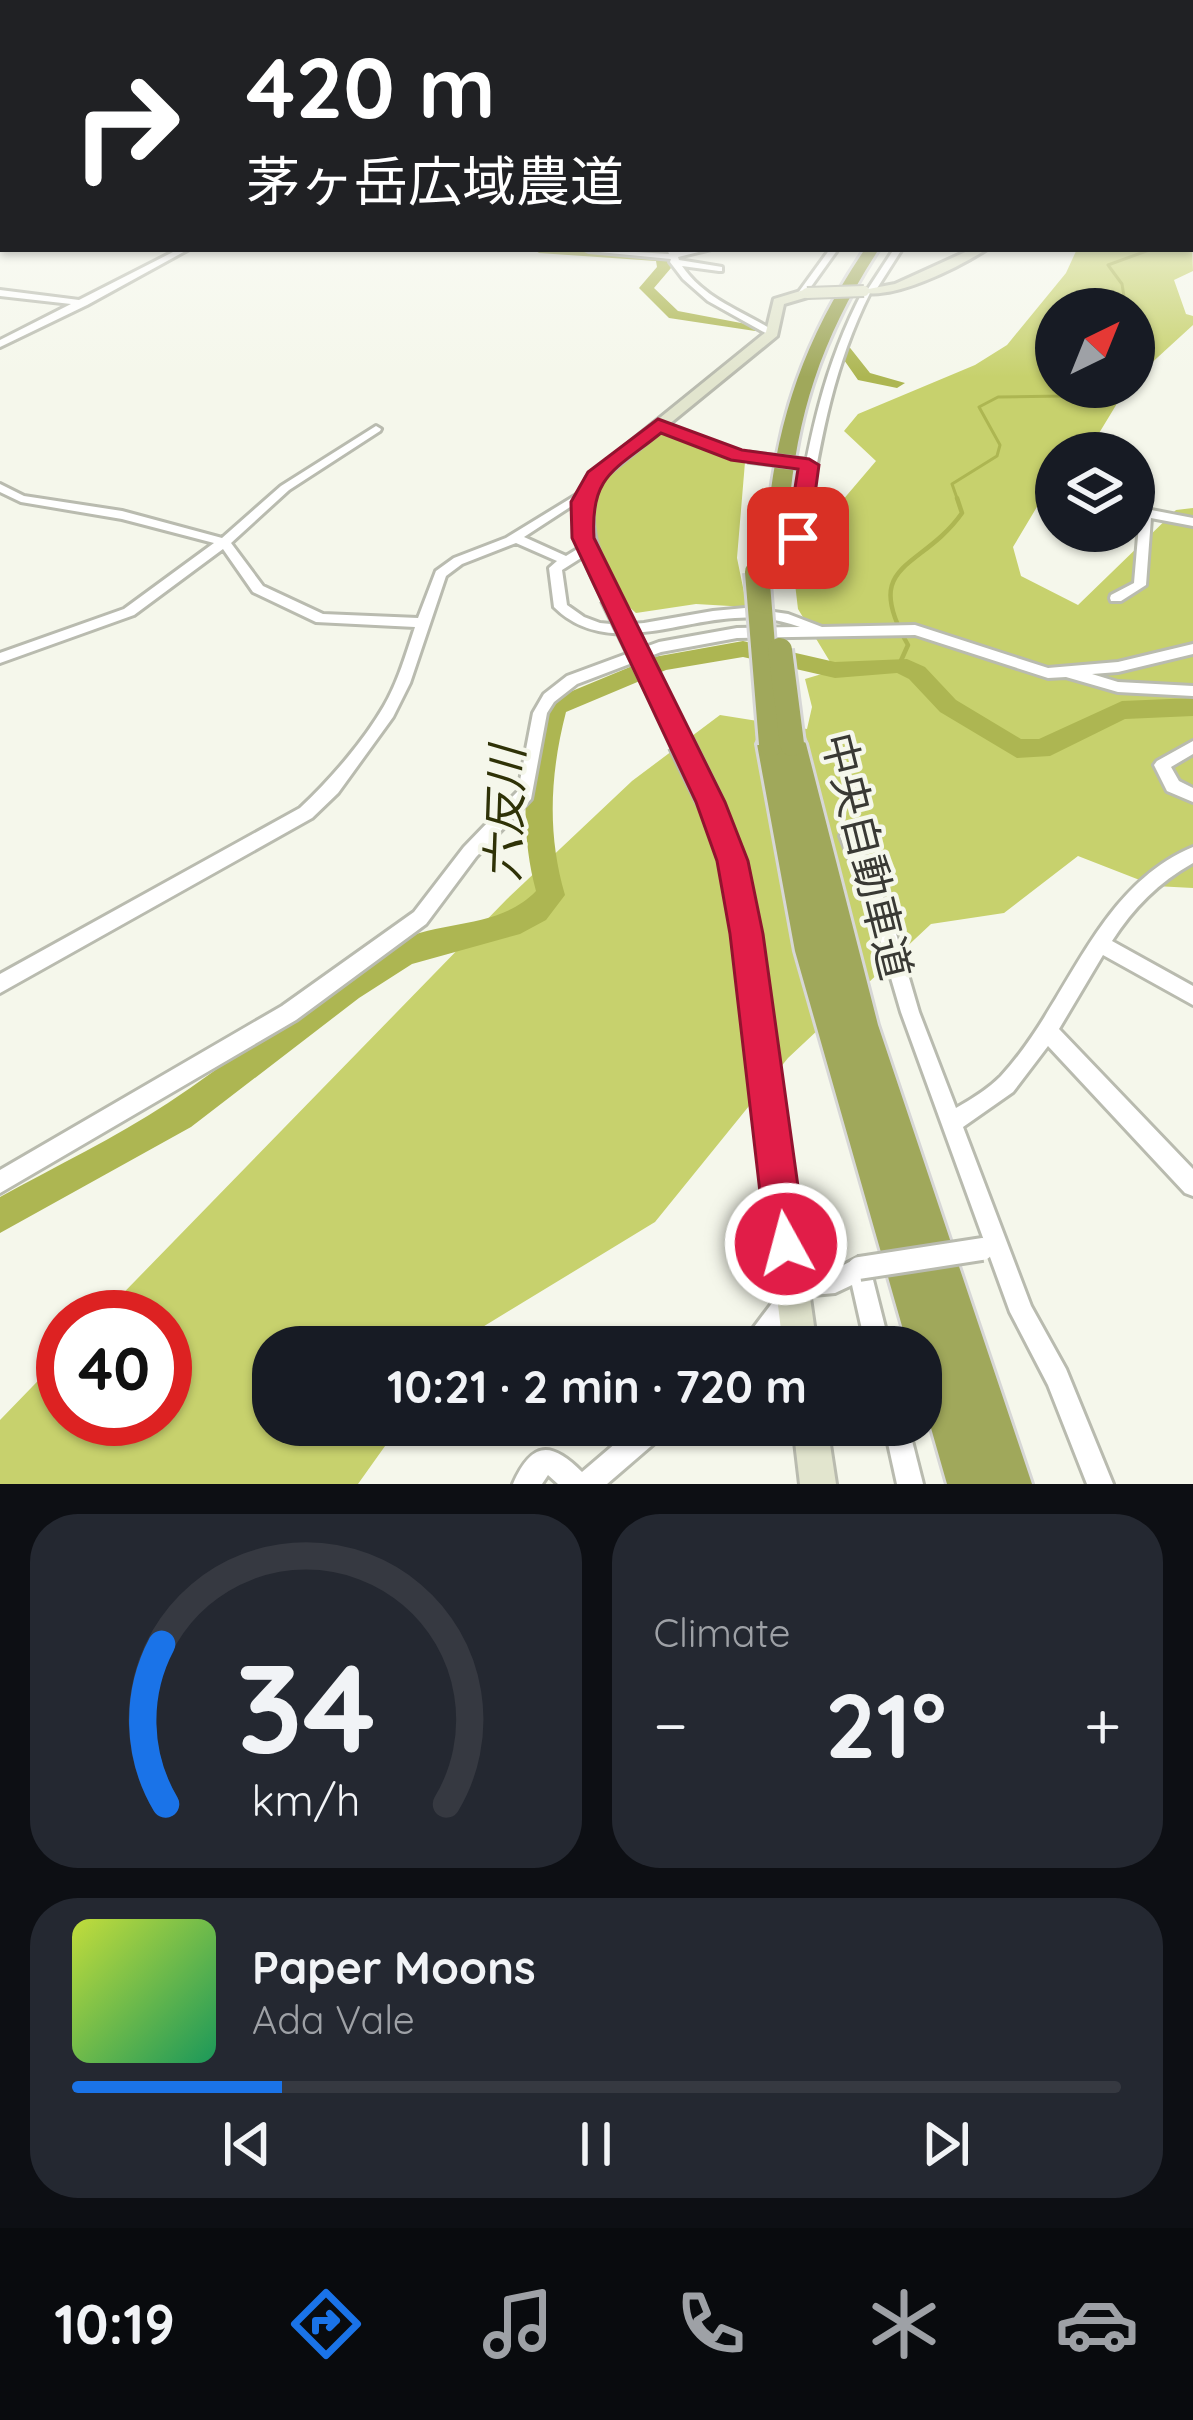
<!DOCTYPE html>
<html lang="en">
<head>
<meta charset="utf-8">
<style>
  body { margin:0; font-family:Quicksand,"Noto Sans JP",sans-serif; background:#242831; color:#f1f3f6; height:100vh; display:flex; flex-direction:column; font-size:45px; white-space:nowrap }
  * { box-sizing:border-box; margin:0 }
  p { font-size:39px; color:#9ea1a6 }
  .icon { flex:none; width:66px; height:66px; fill:none; stroke:currentColor; stroke-width:2; stroke-linecap:round; stroke-linejoin:round }
  .map { position:relative; height:1484px; overflow:hidden }
  .drawer { display:flex; flex-direction:column; gap:30px; padding:30px; background:#0d0f14; flex:1 }
  .drawer>* { flex:none }
  .hud { position:absolute; left:0px; top:0px; width:1194px; height:252px; box-shadow:0 3px 9px #0004; background:#202124; color:#fff; overflow:hidden }
  .needle { width:78px; rotate:43deg }
  .controls { position:absolute; left:1035px; top:288px; display:grid; gap:24px }
  .controls a { display:grid; place-items:center; width:120px; height:120px; border-radius:50%; background:#171b24; box-shadow:0 3px 9px #0004; font-size:60px }
  .speed { position:absolute; left:36px; top:1290px; display:flex; gap:24px; font-size:60px; font-weight:700; text-align:center }
  .speed>* { display:grid; place-content:center; width:156px; height:156px; border-radius:50%; background:#171b24; box-shadow:0 3px 9px #0004; line-height:1 }
  .speed .limit { border:18px solid #d22; background:#fff; color:#111 }
  .pin { position:absolute; display:grid; place-items:center; width:102px; height:102px; color:#fff; margin:-51px; border-radius:24px; box-shadow:0 6px 18px #0006 }
  .me { position:absolute; width:132px; margin:-66px; rotate:353deg; stroke-linejoin:round; filter:drop-shadow(0 0 9px #0008) }
  .turn { display:flex; align-items:center; gap:42px; height:252px; padding:0 48px; font-size:54px }
  .turn .icon { width:156px; height:156px; stroke-width:2.5 }
  .turn b { display:block; font-size:84px; line-height:102px }
  .big { font-size:90px; font-weight:800; line-height:1.1 }
  .drawer .widget { flex:1; display:flex; flex-direction:column; justify-content:center; gap:18px; min-width:0; padding:0 42px; border-radius:48px; background:#242831 }
  .drawer .dial { align-items:center; gap:0 }
  .dial svg { height:312px; overflow:visible; fill:none; stroke:#363941; stroke-width:7; stroke-linecap:round; text-anchor:middle }
  .dial text { fill:#f1f3f6; stroke:none }
  .song { display:flex; align-items:center; gap:36px }
  .cover { width:144px; height:144px; border-radius:18px; background:linear-gradient(135deg,hsl(70 70% 55%),hsl(150 70% 35%)) }
  .played { height:12px; border-radius:6px; background:linear-gradient(90deg,#1a73e8 20%,#363941 20%) }
  .keys { display:flex; justify-content:space-around; direction:ltr }
  .heat { display:flex; justify-content:space-between; align-items:center; font-size:66px; direction:ltr }
  .drawer .tiles { flex:1; display:grid; gap:30px; grid-template-columns:1fr 1fr }
  .widget:last-child { grid-column:span 2 }
  .trip { position:absolute; left:252px; top:1326px; width:690px; height:120px; border-radius:48px; background:#171b24; box-shadow:0 3px 9px #0004; font-weight:800; line-height:120px; text-align:center }
  .tab-bar { display:flex; height:192px; justify-content:space-around; align-items:center; background:#090b0e; color:#9ea1a6 }
  .tab-bar .icon { width:84px; height:84px }
  .tab-bar .selected { color:#1a73e8 }
  .tab-bar b { font-size:54px; color:#f1f3f6 }
  .map>svg:first-child { display:block }
  .forest { fill:#c7d16d }
  .lines { fill:none; stroke-linecap:round; stroke-linejoin:round }
  .stream-far1 { stroke:#adb652; stroke-width:3 }
  .stream { stroke:#adb652; stroke-width:4.5 }
  .river { fill:#adb652; fill-rule:evenodd }
  .street-casing { stroke:#b9bbaf; stroke-width:6 }
  .secondary-casing { stroke:#b9bbaf; stroke-width:6 }
  .highway-casing { stroke:#d7d7d6; stroke-width:6 }
  .street { fill:#fff; fill-rule:evenodd }
  .secondary { fill:#e2e5ce; fill-rule:evenodd }
  .highway { fill:#a0a85b; fill-rule:evenodd }
  .street-bridge-far1-casing { stroke:#b9bbaf; stroke-width:15; stroke-linecap:butt }
  .street-bridge-casing { stroke:#b9bbaf; stroke-width:28; stroke-linecap:butt }
  .secondary-bridge-far2-casing { stroke:#b9bbaf; stroke-width:14; stroke-linecap:butt }
  .secondary-bridge-far1-casing { stroke:#b9bbaf; stroke-width:24; stroke-linecap:butt }
  .secondary-bridge-casing { stroke:#b9bbaf; stroke-width:30; stroke-linecap:butt }
  .highway-bridge-casing { stroke:#d7d7d6; stroke-width:30; stroke-linecap:butt }
  .street-bridge-far1 { stroke:#fff; stroke-width:10 }
  .street-bridge { stroke:#fff; stroke-width:22 }
  .secondary-bridge-far2 { stroke:#e2e5ce; stroke-width:10 }
  .secondary-bridge-far1 { stroke:#e2e5ce; stroke-width:18 }
  .secondary-bridge { stroke:#e2e5ce; stroke-width:24 }
  .highway-bridge { stroke:#a0a85b; stroke-width:24 }
  .route { fill:#e11d48; stroke:#92132f; stroke-width:3 }
  .labels { text-anchor:middle; stroke-width:9; stroke-linejoin:round; paint-order:stroke }
  .street-label { font-size:42px; fill:#393934; stroke:#f5f7eb }
  .water-label { font-size:45px; font-style:italic; fill:#2f3207; stroke:#f5f7eb }
</style>
</head>
<body>
<div class="map">
<svg width="1193" height="1484" viewBox="0 0 1193 1484">
  <rect width="100%" height="100%" fill="#f5f7eb"/>
  <g class="forest">
    <path d="M1191,215L1193,271L1174,280L1186,314L1193,316V325L1134,379V309H1056V387H1127L1087,453H1056V475L1013,547L1021,576L1078,605L1176,510L1193,508V888L1155,886L1078,856L1004,913L931,924L788,1058L655,1222L463,1339L457,1347H273V1425H400L358,1484H0V1420L63,1355V1419H165V1317H100L507,899L632,781L720,715L807,729L812,707L805,679L835,670L798,609L791,550L813,535L876,461L844,431L858,414L975,365L1007,345L1066,273L1077,249H1191Z"/>
    <path d="M666,432L745,462L737,558L747,607L696,604L636,613C608,590 609,554 586,528C595,476 620,455 666,432Z"/>
  </g>
  <g class="lines">
    <g class="stream-far1">
      <path d="M1126,309L1122,284L1108,265L1152,249"/>
      <path d="M958,501L952,484L997,456L1000,445L979,407L998,397L1063,396L1067,387"/>
    </g>
    <path class="stream" d="M899,665L908,645C860,561 921,571 962,513L957,498"/>
    <g class="river">
      <rect x="0" y="207" width="3" height="8"/>
      <path d="M533,249L666,255L671,268L654,288L678,311L762,327L755,331L669,318L639,288L657,267L656,261L539,253Z"/>
      <path d="M837,344H847L870,373L905,383L897,388L858,380L835,347Z"/>
      <path d="M743,641L835,662L907,659L925,667L956,700L1021,739H1039L1122,701L1193,698V716L1125,719L1050,756L1017,758L940,712L909,679L897,673L835,678L743,657L666,670L566,712C550,774 547,834 565,895L546,920L520,934L412,964L359,998L191,1127L0,1233V1197C56,1166 115,1138 168,1103C245,1053 312,988 392,944C437,919 499,930 536,891C520,832 521,757 548,701L654,657Z"/>
    </g>
    <g class="street-casing">
      <g id="street">
        <rect x="1191" y="204" width="2" height="5"/>
        <rect x="0" y="244" width="3" height="5"/>
        <path d="M179,249H189L87,305L0,347V340L71,304L0,296V290L79,300Z"/>
        <path d="M585,249L669,254L667,249H675L676,252L711,249L678,257L679,260L722,267V271H719L682,266C705,300 744,311 777,333L769,335L708,301L683,279L670,262L671,259L589,251Z"/>
        <path d="M830,249H838L805,295H799L798,293Z"/>
        <path d="M894,249H902L874,293H870C830,373 819,451 804,538L798,542L794,541L792,538C808,449 820,373 863,291L868,289Z"/>
        <path d="M654,423H662L753,457L744,459L654,427Z"/>
        <path d="M376,426L381,429L380,431L289,490L231,543L263,586L323,614L418,618L436,571L454,558L506,538L586,489L590,490V494L524,537L566,556L584,545H592V551L562,570L567,605L584,617L600,623L621,625L644,623L713,611L745,608L788,614L822,627L915,625L1048,668L1118,662L1193,644V654L1118,672L1092,674L1118,682L1193,686V696L1118,692L1066,677L1048,678L915,635L737,638L661,652L577,684L554,702L547,713L531,799L476,857L426,924L296,1020L0,1193V1170L282,1006L414,912L464,847L518,791L533,713L544,694L567,676L659,642L737,628L800,627C780,620 757,616 735,618C675,621 604,657 554,607L549,568L557,561L516,543L462,564L446,576L410,683L393,717L338,793L312,818L0,993V974L300,808C330,780 363,742 384,706C398,682 406,654 415,627L316,622L253,592L223,549L134,615L0,663V653L124,609L214,543L122,519L21,502L0,492V484L24,496L122,511L222,538L281,486Z"/>
        <path d="M1146,509L1193,518V526L1151,518L1146,585L1121,601H1111L1110,598L1111,595L1134,583L1140,513Z"/>
        <path d="M1193,741V754L1171,767L1179,781L1193,788V802L1167,791L1154,765L1157,761Z"/>
        <path d="M848,829L854,831L890,913L919,1012L956,1108C972,1099 988,1089 1001,1076C1068,1004 1095,888 1193,847V863C1159,882 1133,908 1112,941L1193,986V1005L1103,955L1059,1029L1193,1169V1196L1185,1193L1048,1046L1013,1092L963,1127L1031,1306L1066,1369L1113,1484H1087L1048,1385L1010,1312L901,1012L872,913L840,836L842,831Z"/>
        <path d="M859,1257L867,1260L870,1268L890,1347H866L852,1285L835,1293L802,1296L799,1305L768,1347H741L745,1339L782,1290L781,1286L784,1278L792,1275L832,1271Z"/>
        <path d="M637,1425H668L665,1434L607,1484H558L548,1475L542,1484H513C532,1441 551,1441 582,1472Z"/>
        <path d="M884,1425H908L923,1484H897Z"/>
      </g>
    </g>
    <g class="secondary-casing">
      <g id="secondary">
        <path d="M1193,169V175L1191,176V170Z"/>
        <path d="M972,249H987C959,267 889,303 858,291L895,284Z"/>
        <path d="M807,289L813,293L811,296L784,304L777,336L602,479C581,522 600,557 619,597L616,601H604C582,560 565,521 587,477L766,332L774,299Z"/>
        <path d="M710,793L718,795L745,861L758,933L817,1347H783L734,933L721,861L699,802L702,795Z"/>
        <path d="M793,1425H827L836,1484H800Z"/>
      </g>
    </g>
    <g class="highway-casing">
      <g id="highway">
        <path d="M865,249H879C809,356 788,447 786,574L775,581L767,579L764,574C769,447 793,355 865,249Z"/>
        <path d="M771,733L782,738L792,733L802,736L806,744L878,1025L1032,1484H947L921,1393V1347H908L795,951L757,744L761,736Z"/>
      </g>
    </g>
    <use href="#street" class="street"/>
    <use href="#secondary" class="secondary"/>
    <use href="#highway" class="highway"/>
    <g class="street-bridge-far1-casing">
      <path id="street-bridge-far1" d="M748,457L804,464"/>
    </g>
    <g class="street-bridge-casing">
      <path id="street-bridge" d="M859,1268L982,1249"/>
    </g>
    <g class="secondary-bridge-far2-casing">
      <path id="secondary-bridge-far2" d="M807,293L864,291"/>
    </g>
    <g class="secondary-bridge-far1-casing">
      <path id="secondary-bridge-far1" d="M610,597L683,746"/>
    </g>
    <g class="secondary-bridge-casing">
      <path id="secondary-bridge" d="M681,743L710,802"/>
    </g>
    <g class="highway-bridge-casing">
      <g id="highway-bridge">
        <path d="M757,572L771,744"/>
        <path d="M780,650L792,744"/>
      </g>
    </g>
    <use href="#street-bridge-far1" class="street-bridge-far1"/>
    <use href="#street-bridge" class="street-bridge"/>
    <use href="#secondary-bridge-far2" class="secondary-bridge-far2"/>
    <use href="#secondary-bridge-far1" class="secondary-bridge-far1"/>
    <use href="#secondary-bridge" class="secondary-bridge"/>
    <use href="#highway-bridge" class="highway-bridge"/>
  </g>
  <linearGradient id="sky" x2="0" y2="1"><stop stop-color="#90b5ac"/><stop offset="0.45" stop-color="#fafbf6"/><stop offset="1" stop-color="#fafbf6" stop-opacity="0"/></linearGradient>
  <rect width="1193" height="377" fill="url(#sky)"/>
  <path class="route" d="M658,419L742,450L809,459L819,465L809,538L798,545L787,538L798,469L731,460L661,433C615,470 590,475 594,538L725,802L748,861L763,934L806,1244L800,1259L786,1265L772,1259L766,1244L730,934L717,861L696,802L572,538L571,502L588,472Z"/>
  <g class="labels">
    <g class="street-label">
      <text transform="translate(867 856) rotate(76)" y="15">中央自動車道</text>
    </g>
    <g class="water-label">
      <text transform="translate(505 814) rotate(-88)" y="16">六反川</text>
    </g>
  </g>
</svg>
<div class="controls">
<a><svg class="needle" viewBox="-14 -14 28 28"><path d="M0-13l5 13h-10z" fill="#e53935"/><path d="M0 13l5-13h-10z" fill="#9ea1a6"/></svg></a>
<a><svg class="icon" aria-label="layers" viewBox="0 0 24 24"><path d="M12 4l9 5-9 5-9-5zM3 14l9 5 9-5"/></svg></a>
</div>
<div class="speed"><div class="limit">40</div></div>
<div class="pin" style="left:798px;top:538px;background:#d93025"><svg class="icon" aria-label="arrive" viewBox="0 0 24 24"><path d="M6 21V4h12l-3 4 3 4H6"/></svg></div>
<svg class="me" style="left:786px;top:1244px" viewBox="-20 -20 40 40"><circle r="17" fill="#e11d48" stroke="#fff" stroke-width="3"/><path d="M0-11L8 9 0 5-8 9z" fill="#fff"/></svg>
<div class="trip">10:21 · 2 min · 720 m</div>
<div class="hud">
<div class="turn"><svg class="icon" aria-label="right" viewBox="0 0 24 24"><path d="M7 20v-9h11M14 6l5 5-5 5"/></svg><div><b>420 m</b>茅ヶ岳広域農道</div></div>
</div>
</div>
<section class="drawer">
<div class="tiles">
<div class="widget dial"><svg viewBox="0 0 100 80">
<path d="M14 69A42 42 0 1 1 86 69"/>
<path d="M14 69A42 42 0 0 1 13 28" stroke="#1a73e8"/>
<text x="50" y="56" font-size="32" font-weight="700">34</text>
<text x="50" y="72" font-size="11">km/h</text>
</svg></div>
<div class="widget"><p>Climate</p>
<div class="heat"><a>−</a><b class="big">21°</b><a>+</a></div>
</div>
<div class="widget">
<div class="song"><i class="cover"></i><div><b>Paper Moons</b><p>Ada Vale</p></div></div>
<div class="played"></div>
<div class="keys"><svg class="icon" aria-label="previous" viewBox="0 0 24 24"><path d="M18 5L8 12l10 7zM5 5v14"/></svg><svg class="icon" aria-label="pause" viewBox="0 0 24 24"><path d="M8 5v14M16 5v14"/></svg><svg class="icon" aria-label="next" viewBox="0 0 24 24"><path d="M6 5l10 7-10 7zM19 5v14"/></svg></div>
</div>
</div>
</section>
<nav class="tab-bar">
<b>10:19</b>
<svg class="icon selected" aria-label="directions" viewBox="0 0 24 24"><path d="M12 3l9 9-9 9-9-9zM9 14v-3h6M13 9l2 2-2 2"/></svg>
<svg class="icon" aria-label="music" viewBox="0 0 24 24"><path d="M9 18V5l10-2v13"/><circle cx="6" cy="18" r="3"/><circle cx="16" cy="16" r="3"/></svg>
<svg class="icon" aria-label="phone" viewBox="0 0 24 24"><path d="M5 4h4l2 5-3 2q2 4 5 5l2-3 5 2v4C11 20 4 13 5 4z"/></svg>
<svg class="icon" aria-label="climate" viewBox="0 0 24 24"><path d="M12 3v18M4 7l16 10M4 17L20 7"/></svg>
<svg class="icon" aria-label="car" viewBox="0 0 24 24"><path d="M5 17H2v-5l4-1 3-4h7l3 4 3 1v5h-3M9 17h6M6 11h13"/><circle cx="7" cy="17" r="2"/><circle cx="17" cy="17" r="2"/></svg>
</nav>
</body>
</html>
